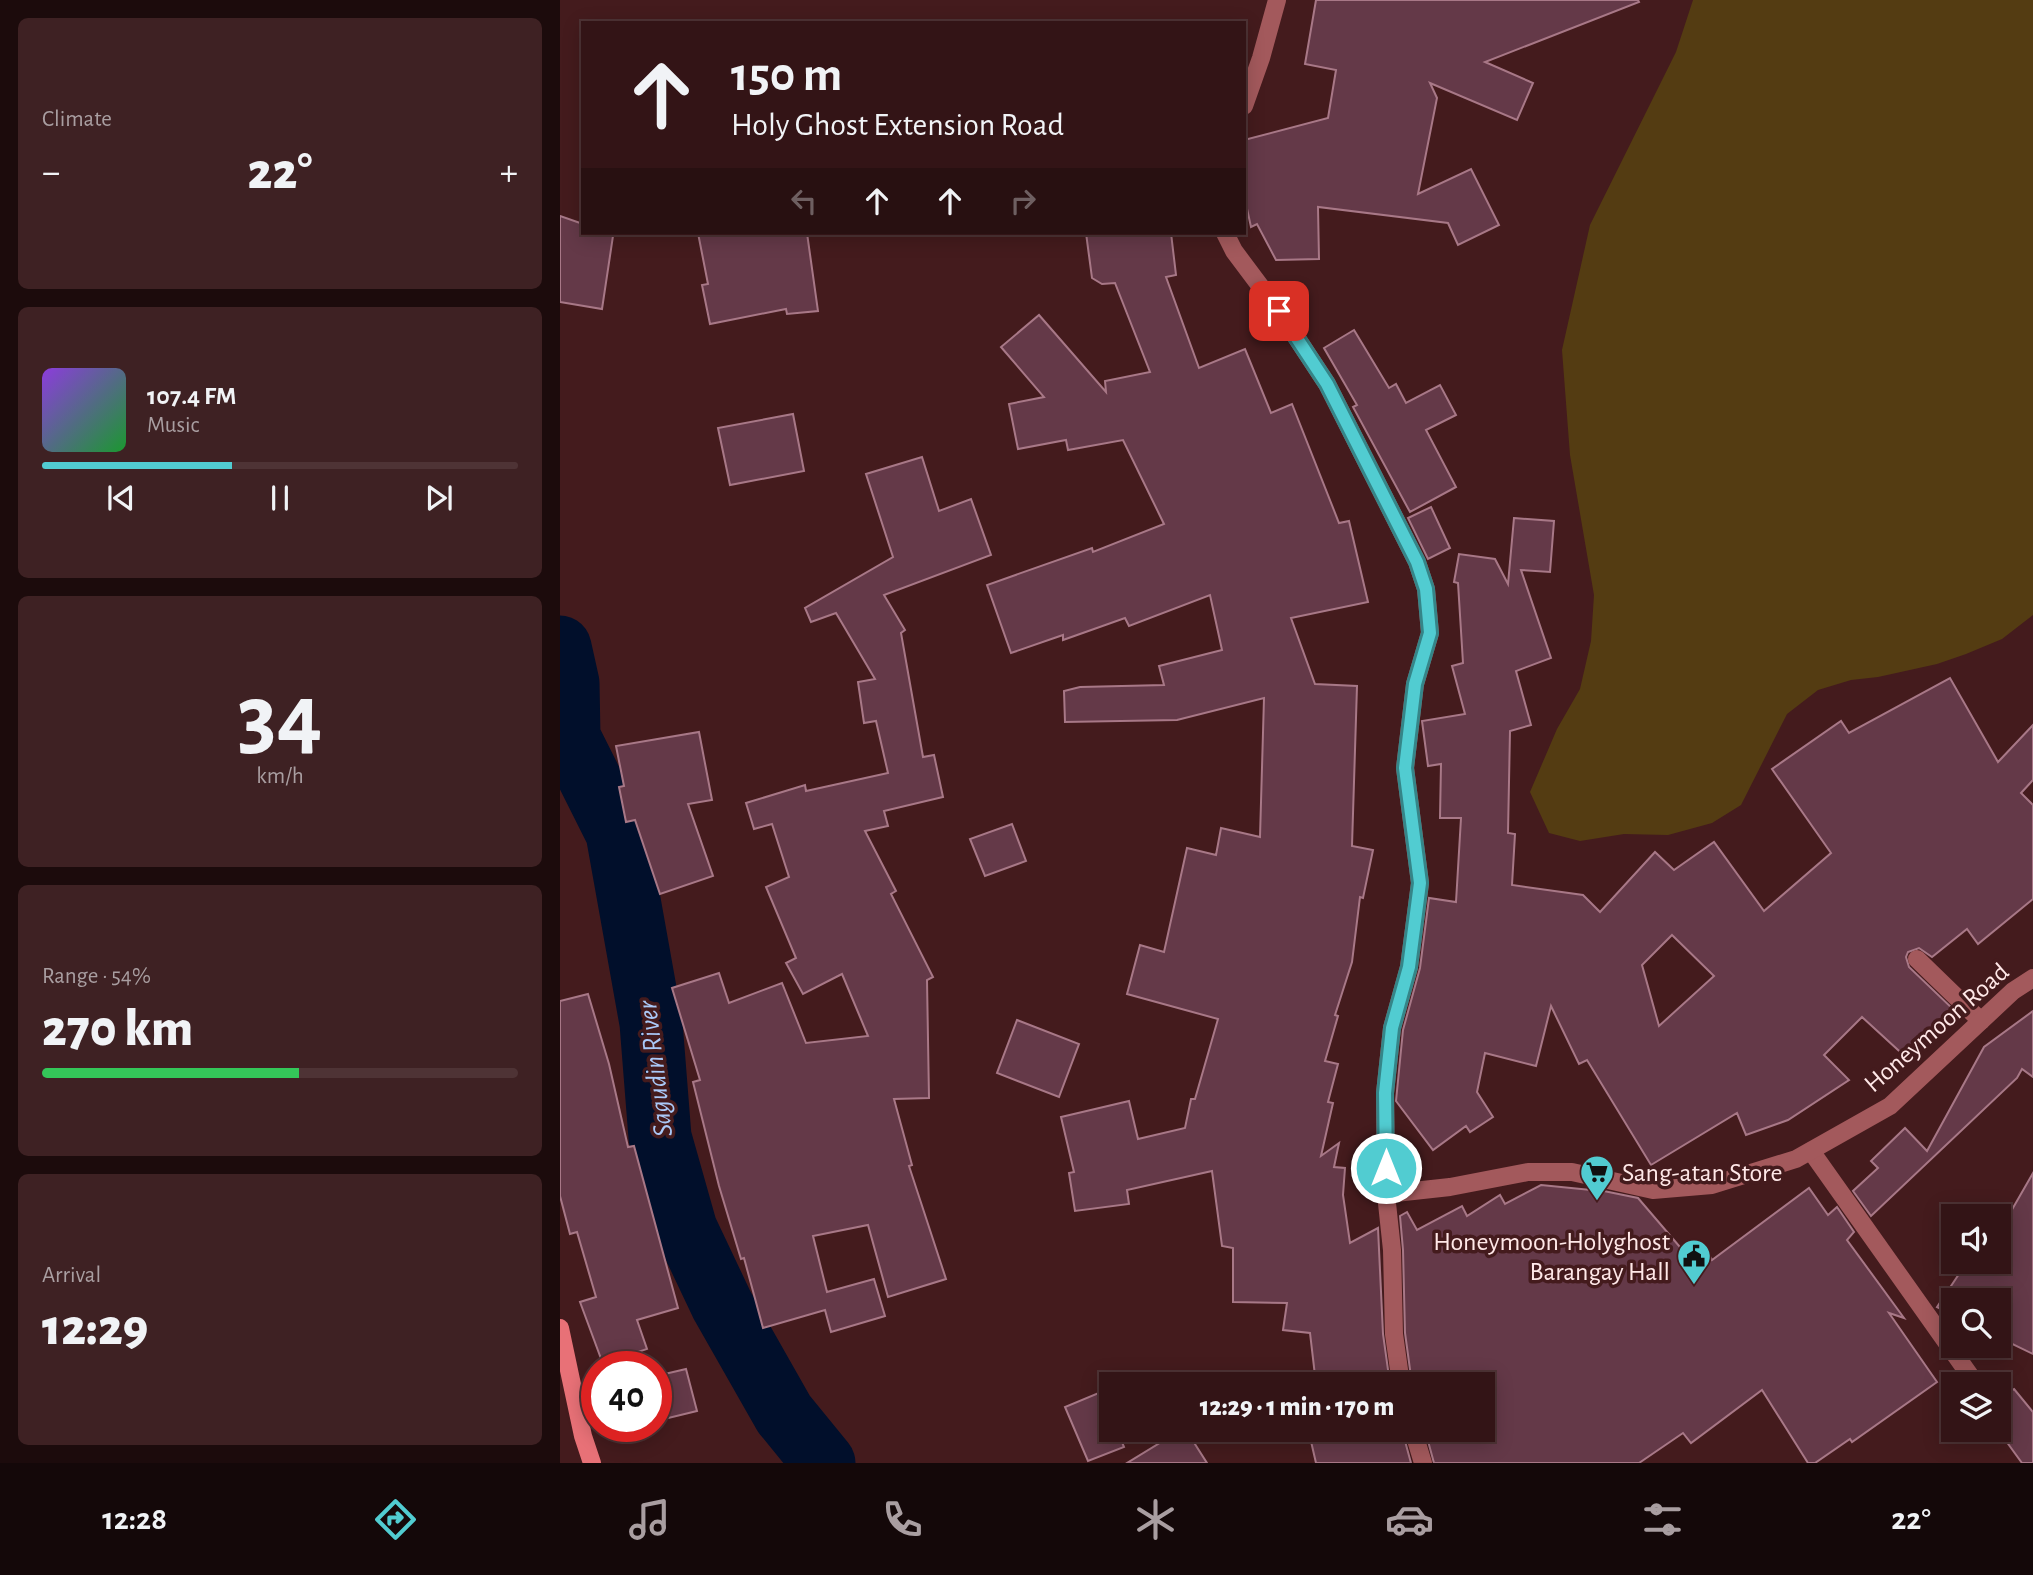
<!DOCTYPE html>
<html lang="en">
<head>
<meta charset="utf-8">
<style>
  body { margin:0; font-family:"Alegreya Sans",sans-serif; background:#3e2123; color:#f1f3f6; height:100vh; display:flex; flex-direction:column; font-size:26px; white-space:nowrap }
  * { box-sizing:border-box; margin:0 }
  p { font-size:23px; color:#a99ea1 }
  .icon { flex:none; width:38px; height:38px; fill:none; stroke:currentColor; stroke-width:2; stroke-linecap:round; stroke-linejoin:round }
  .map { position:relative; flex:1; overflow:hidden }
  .drawer { display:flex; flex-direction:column; gap:18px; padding:18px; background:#1c0b0c; width:560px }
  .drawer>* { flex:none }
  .hud { position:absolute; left:21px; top:21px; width:665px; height:214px; border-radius:0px; box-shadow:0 4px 18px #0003,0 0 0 2px #4e3335; background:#331416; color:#f1f3f6; overflow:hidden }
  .controls { position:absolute; left:1381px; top:1204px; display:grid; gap:14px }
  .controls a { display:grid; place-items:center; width:70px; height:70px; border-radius:0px; background:#331416; box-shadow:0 4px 18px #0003,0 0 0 2px #4e3335; font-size:35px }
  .speed { position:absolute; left:21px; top:1351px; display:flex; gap:14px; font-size:35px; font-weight:700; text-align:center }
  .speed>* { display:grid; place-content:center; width:91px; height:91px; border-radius:50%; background:#331416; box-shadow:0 4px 18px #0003,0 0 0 2px #4e3335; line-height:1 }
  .speed .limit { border:10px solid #d22; background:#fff; color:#111 }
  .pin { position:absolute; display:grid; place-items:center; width:60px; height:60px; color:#fff; margin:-30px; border-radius:14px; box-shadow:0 4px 10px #0006 }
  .me { position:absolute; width:77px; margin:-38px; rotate:0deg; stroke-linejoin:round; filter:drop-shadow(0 0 5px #0008) }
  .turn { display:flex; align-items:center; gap:24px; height:147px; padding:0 35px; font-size:32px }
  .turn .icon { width:91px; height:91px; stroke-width:2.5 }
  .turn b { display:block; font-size:49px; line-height:60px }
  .lanes { display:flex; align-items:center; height:66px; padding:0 35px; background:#0003; justify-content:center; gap:35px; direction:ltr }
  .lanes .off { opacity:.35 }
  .big { font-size:52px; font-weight:800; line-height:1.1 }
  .drawer .card { flex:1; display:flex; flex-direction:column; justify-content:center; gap:10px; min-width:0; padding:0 24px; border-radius:10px; background:#3e2123 }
  .drawer .dial { align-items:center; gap:0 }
  .dial b { font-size:91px; line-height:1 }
  .song { display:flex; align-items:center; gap:21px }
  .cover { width:84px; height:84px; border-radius:10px; background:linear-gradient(135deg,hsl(270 70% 55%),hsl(130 70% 35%)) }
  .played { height:7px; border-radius:4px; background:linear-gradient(90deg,#51ccd1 40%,#4e3335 40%) }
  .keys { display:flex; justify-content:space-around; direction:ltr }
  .heat { display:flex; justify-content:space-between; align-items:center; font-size:38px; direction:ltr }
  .charge { height:10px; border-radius:5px; background:linear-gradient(90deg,#34c759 54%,#4e3335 0) }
  .trip { position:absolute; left:539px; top:1372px; width:396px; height:70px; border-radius:0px; background:#331416; box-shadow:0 4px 18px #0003,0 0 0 2px #4e3335; font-weight:800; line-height:70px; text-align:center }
  .tabs { display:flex; height:112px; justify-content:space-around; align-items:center; background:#140809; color:#a99ea1 }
  .tabs .icon { width:49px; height:49px }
  .tabs .active { color:#51ccd1 }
  .tabs b { font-size:32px; color:#f1f3f6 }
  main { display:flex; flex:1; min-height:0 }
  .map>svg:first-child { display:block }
  .green { fill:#543c12 }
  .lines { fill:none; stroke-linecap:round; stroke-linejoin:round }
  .river { stroke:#010f2b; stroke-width:63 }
  .building { fill:#643948; stroke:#a87887; stroke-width:2; fill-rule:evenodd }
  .service { stroke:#a3595c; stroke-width:18 }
  .minor { stroke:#a3595c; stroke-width:18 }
  .tertiary { stroke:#a3595c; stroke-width:18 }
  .secondary { stroke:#e87177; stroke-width:18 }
  .route-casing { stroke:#358588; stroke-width:18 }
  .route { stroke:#51ccd1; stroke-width:12 }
  .labels { text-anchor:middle; stroke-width:7; stroke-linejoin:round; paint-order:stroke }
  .street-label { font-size:26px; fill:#ffe8e8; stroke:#441b1d }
  .poi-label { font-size:26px; fill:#ffe8e8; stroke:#441b1d; text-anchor:start }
  .water-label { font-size:28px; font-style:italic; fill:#aac9f8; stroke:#441b1d }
</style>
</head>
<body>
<main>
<section class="drawer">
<div class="card"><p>Climate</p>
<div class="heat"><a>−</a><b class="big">22°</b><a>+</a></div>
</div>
<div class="card">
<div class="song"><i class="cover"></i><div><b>107.4 FM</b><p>Music</p></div></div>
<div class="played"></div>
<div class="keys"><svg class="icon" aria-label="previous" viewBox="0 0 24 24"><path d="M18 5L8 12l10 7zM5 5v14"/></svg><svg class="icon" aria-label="pause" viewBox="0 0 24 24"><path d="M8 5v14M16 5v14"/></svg><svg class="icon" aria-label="next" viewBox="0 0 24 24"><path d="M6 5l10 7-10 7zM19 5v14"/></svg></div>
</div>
<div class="card dial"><b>34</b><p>km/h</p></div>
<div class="card"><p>Range · 54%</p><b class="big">270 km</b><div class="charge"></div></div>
<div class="card"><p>Arrival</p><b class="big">12:29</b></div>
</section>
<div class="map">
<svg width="1473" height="1463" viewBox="0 0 1473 1463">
  <rect width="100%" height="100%" fill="#441b1d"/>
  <path class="green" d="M1133,0H1473V615L1442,639L1406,654L1377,664L1318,677L1291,680L1258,690L1227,714L1181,805L1152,823L1108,835L1064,834L1020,841L989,833L970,792L997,729L1020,689L1031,641L1034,595L1010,455L1002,350L1030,225L1116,52Z"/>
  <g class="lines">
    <path class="river" d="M0,647L8,683L9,737L57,833L91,1023L100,1137L126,1229L162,1305L224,1414L264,1463"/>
  </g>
  <g class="building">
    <path d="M756,0H1078L1079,2L925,62L973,83L957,120L870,83L877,98L858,194L911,169L939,225L898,245L888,223L758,207L759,259L716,260L697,224L691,227L684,195V140L768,118L776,70L745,64Z"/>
    <path d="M0,216L23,224V233H45L53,236L42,309L0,302Z"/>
    <path d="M138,233H247L258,311L227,314L226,309L150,324L142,285L148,284Z"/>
    <path d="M526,233H611L616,275L606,277L639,368L685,349L711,413L732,404L779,523L789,521L808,602L731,618L755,684L797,686L792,846L813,850L803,898L800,897L792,962L775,1015L778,1016L765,1061L778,1064L768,1102L773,1103L761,1156L779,1143L774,1167L785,1168L783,1195L790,1243L818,1228L823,1334L830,1384H756L750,1333L723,1330L727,1303L673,1302V1248L662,1246L652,1171L567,1190L569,1204L515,1211L509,1173L514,1172L501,1117L569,1101L578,1139L625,1128L631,1099H635L658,1019L567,994L580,945L604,952L627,848L656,855L661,828L700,837L704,698L617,720L505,722L504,691L520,687L604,685L599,666L662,650L650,595L569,626L565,618L503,640V635L451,653L427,585L532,548L533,552L604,524L563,440L508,450L506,440L458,449L449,404L484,397L441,347L479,315L546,392L545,381L590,372L555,283L542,284L532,278Z"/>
    <path d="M794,330L829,388L836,384L846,403L880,385L896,415L866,430L896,487L850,512L793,407L797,405L764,348Z"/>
    <path d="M233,414L244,471L170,485L158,428Z"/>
    <path d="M362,457L379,511L411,499L431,555L324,595L345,630L341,633L363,757L374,755L383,797L324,811L328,826L305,831L336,891L331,894L373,977L367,980L369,1098L334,1099L352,1165L349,1166L386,1279L328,1297L308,1225L253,1236L267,1292L314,1279L325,1316L271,1332L265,1310L203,1328L184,1258L181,1259L159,1186L133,1082L140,1080L112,988L159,973L169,1003L222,983L246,1043L308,1036L282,974L243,994L226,963L236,958L206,887L229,877L212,824L194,829L186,803L245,785L246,791L328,773L316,721L304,723L298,682L315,679L276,613L251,622L245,608L333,557L306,474Z"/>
    <path d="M871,507L890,548L868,559L848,518Z"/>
    <path d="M954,518L994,521L990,572L961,570L991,658L956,671L971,725L950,731L948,833L955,834L952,885L1023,895L1040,912L1095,852L1114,870L1154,842L1204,911L1271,853L1212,769L1281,721L1289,733L1390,678L1438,762L1473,725V780L1461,793L1473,805V899L1418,944L1407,929L1372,957L1359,948L1348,952L1346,957L1349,967L1395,1011L1349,1060L1302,1017L1264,1055L1289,1080L1228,1120L1186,1135L1177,1113L1091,1165L1027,1060L1019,1064L991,1006L976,1066L925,1053L917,1092L933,1117L910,1132L906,1126L873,1150L836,1101L843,1030L860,968L869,898L896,902L901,818H880L881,764L868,766L862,721L905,714L892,666L903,663L898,583L894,582L899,554L935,559L948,584ZM1112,935L1154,976L1099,1026L1082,965Z"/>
    <path d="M139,732L152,800L128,804L153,876L100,894L75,820L66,822L59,787L64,786L56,746Z"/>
    <path d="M452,824L466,861L425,876L410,839Z"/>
    <path d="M28,994L49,1064L68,1147L74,1146L118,1308L77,1320L87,1349L43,1364L20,1302L36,1297L17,1232L10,1234L0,1196V1001Z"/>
    <path d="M1473,1011V1077L1462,1069L1457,1078L1311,1216L1293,1191L1318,1168L1311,1161L1345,1128L1367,1151L1424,1047Z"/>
    <path d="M457,1020L519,1044L499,1097L437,1073Z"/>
    <path d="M1473,1173V1354L1438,1337V1300H1393V1315L1377,1307L1407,1262H1438V1234Z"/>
    <path d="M981,1185L1031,1190L1034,1189L1078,1198L1131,1260L1147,1251L1152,1260L1249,1188L1268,1215L1277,1207L1294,1232L1287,1240L1344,1318L1329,1313L1377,1382L1292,1442L1290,1439L1255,1463H1248L1202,1390L1131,1443L1123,1433L1079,1463H874L865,1430H922V1398L931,1396L929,1384H852L845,1333L843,1250L840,1216L847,1212L857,1230L902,1206L907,1216L940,1195L945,1204Z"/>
    <path d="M126,1369L137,1411L96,1421V1376Z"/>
    <path d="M1454,1389L1473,1412V1463H1462L1438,1430V1401Z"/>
    <path d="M541,1392L551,1417V1430H557L564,1447L528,1461L505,1407Z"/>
    <path d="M621,1430H626L647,1463H567Z"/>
    <path d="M781,1430H842L851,1463H756L750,1437Z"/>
  </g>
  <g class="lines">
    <g class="service">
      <path d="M1357,959L1421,1021"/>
      <path d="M826,1194L832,1250L834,1334L841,1384"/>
      <path d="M853,1430L863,1463"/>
    </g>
    <path class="minor" d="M1251,1151L1416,1384"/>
    <g class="tertiary">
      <path d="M684,106L701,58L717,0"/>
      <path d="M665,233L674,251L719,311L767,384L857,562L866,589L870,633L855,684L845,768L860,883L849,967L832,1028L825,1093L826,1194L890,1187L968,1172H1012L1093,1190L1152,1185L1236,1159L1330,1106L1453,991L1473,978"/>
    </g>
    <path class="secondary" d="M0,1328L23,1436L32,1463"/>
  </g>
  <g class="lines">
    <g class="route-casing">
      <path id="route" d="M719,311L767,384L857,562L866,589L870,633L855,684L845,768L860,883L849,967L832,1028L825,1093L826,1168"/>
    </g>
    <use href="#route" class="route"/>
  </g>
  <defs>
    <g id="supermarket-pin" transform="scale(1.75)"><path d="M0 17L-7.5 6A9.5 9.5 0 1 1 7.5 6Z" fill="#51ccd1" stroke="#441b1d"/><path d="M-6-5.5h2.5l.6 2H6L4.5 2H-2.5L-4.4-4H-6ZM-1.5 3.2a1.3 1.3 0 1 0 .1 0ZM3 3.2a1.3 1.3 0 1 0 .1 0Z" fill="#111"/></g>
    <g id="civic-pin" transform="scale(1.75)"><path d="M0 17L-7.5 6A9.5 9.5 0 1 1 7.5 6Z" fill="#51ccd1" stroke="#441b1d"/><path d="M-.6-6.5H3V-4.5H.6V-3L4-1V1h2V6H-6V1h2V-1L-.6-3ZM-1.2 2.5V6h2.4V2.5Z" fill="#111"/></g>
  </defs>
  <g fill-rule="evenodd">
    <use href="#supermarket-pin" x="1037" y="1172"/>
    <use href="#civic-pin" x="1134" y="1256"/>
  </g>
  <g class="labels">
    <g class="street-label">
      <text transform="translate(1376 1027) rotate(-41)" y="9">Honeymoon Road</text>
    </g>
    <g class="poi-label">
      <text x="1062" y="1181">Sang-atan Store</text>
      <text x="1110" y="1250" text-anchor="end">Honeymoon-Holyghost<tspan x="1110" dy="30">Barangay Hall</tspan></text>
    </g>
    <g class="water-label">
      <text transform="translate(94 1069) rotate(-97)" y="10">Sagudin River</text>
    </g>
  </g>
</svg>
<div class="controls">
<a><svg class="icon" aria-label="sound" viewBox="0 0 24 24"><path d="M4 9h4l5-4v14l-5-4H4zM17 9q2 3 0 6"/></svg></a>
<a><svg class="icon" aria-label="search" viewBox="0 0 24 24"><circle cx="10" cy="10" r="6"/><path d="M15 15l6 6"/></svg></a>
<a><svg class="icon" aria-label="layers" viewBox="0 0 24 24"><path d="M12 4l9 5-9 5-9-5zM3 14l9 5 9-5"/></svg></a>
</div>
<div class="speed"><div class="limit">40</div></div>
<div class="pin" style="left:719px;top:311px;background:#d93025"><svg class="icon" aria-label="arrive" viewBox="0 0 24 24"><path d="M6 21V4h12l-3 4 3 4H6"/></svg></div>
<svg class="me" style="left:826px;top:1168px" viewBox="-20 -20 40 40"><circle r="17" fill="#51ccd1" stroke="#fff" stroke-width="3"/><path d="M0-11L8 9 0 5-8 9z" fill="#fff"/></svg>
<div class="trip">12:29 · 1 min · 170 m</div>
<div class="hud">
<div class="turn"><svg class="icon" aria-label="ahead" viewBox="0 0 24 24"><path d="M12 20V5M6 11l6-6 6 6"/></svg><div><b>150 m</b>Holy Ghost Extension Road</div></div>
<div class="lanes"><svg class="icon off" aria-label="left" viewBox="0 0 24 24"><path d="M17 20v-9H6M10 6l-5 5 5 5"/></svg><svg class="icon" aria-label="ahead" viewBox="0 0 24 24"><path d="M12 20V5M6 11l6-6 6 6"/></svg><svg class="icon" aria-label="ahead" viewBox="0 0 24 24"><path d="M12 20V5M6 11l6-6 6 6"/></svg><svg class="icon off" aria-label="right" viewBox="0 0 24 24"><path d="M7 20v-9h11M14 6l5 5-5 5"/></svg></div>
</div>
</div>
</main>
<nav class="tabs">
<b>12:28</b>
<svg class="icon active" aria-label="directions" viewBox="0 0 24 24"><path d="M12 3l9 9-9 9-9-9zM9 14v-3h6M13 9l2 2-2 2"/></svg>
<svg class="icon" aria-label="music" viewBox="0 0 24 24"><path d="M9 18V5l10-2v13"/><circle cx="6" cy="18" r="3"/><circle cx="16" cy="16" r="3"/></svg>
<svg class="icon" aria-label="phone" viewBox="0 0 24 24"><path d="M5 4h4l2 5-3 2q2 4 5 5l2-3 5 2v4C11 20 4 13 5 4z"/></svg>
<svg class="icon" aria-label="climate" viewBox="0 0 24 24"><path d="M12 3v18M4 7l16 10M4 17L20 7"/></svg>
<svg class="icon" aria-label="car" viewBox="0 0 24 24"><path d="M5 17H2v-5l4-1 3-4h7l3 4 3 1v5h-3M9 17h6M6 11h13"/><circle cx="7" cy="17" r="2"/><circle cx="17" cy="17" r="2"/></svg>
<svg class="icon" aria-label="filters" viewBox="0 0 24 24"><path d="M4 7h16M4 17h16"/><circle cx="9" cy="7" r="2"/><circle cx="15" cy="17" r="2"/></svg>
<b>22°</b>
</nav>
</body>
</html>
